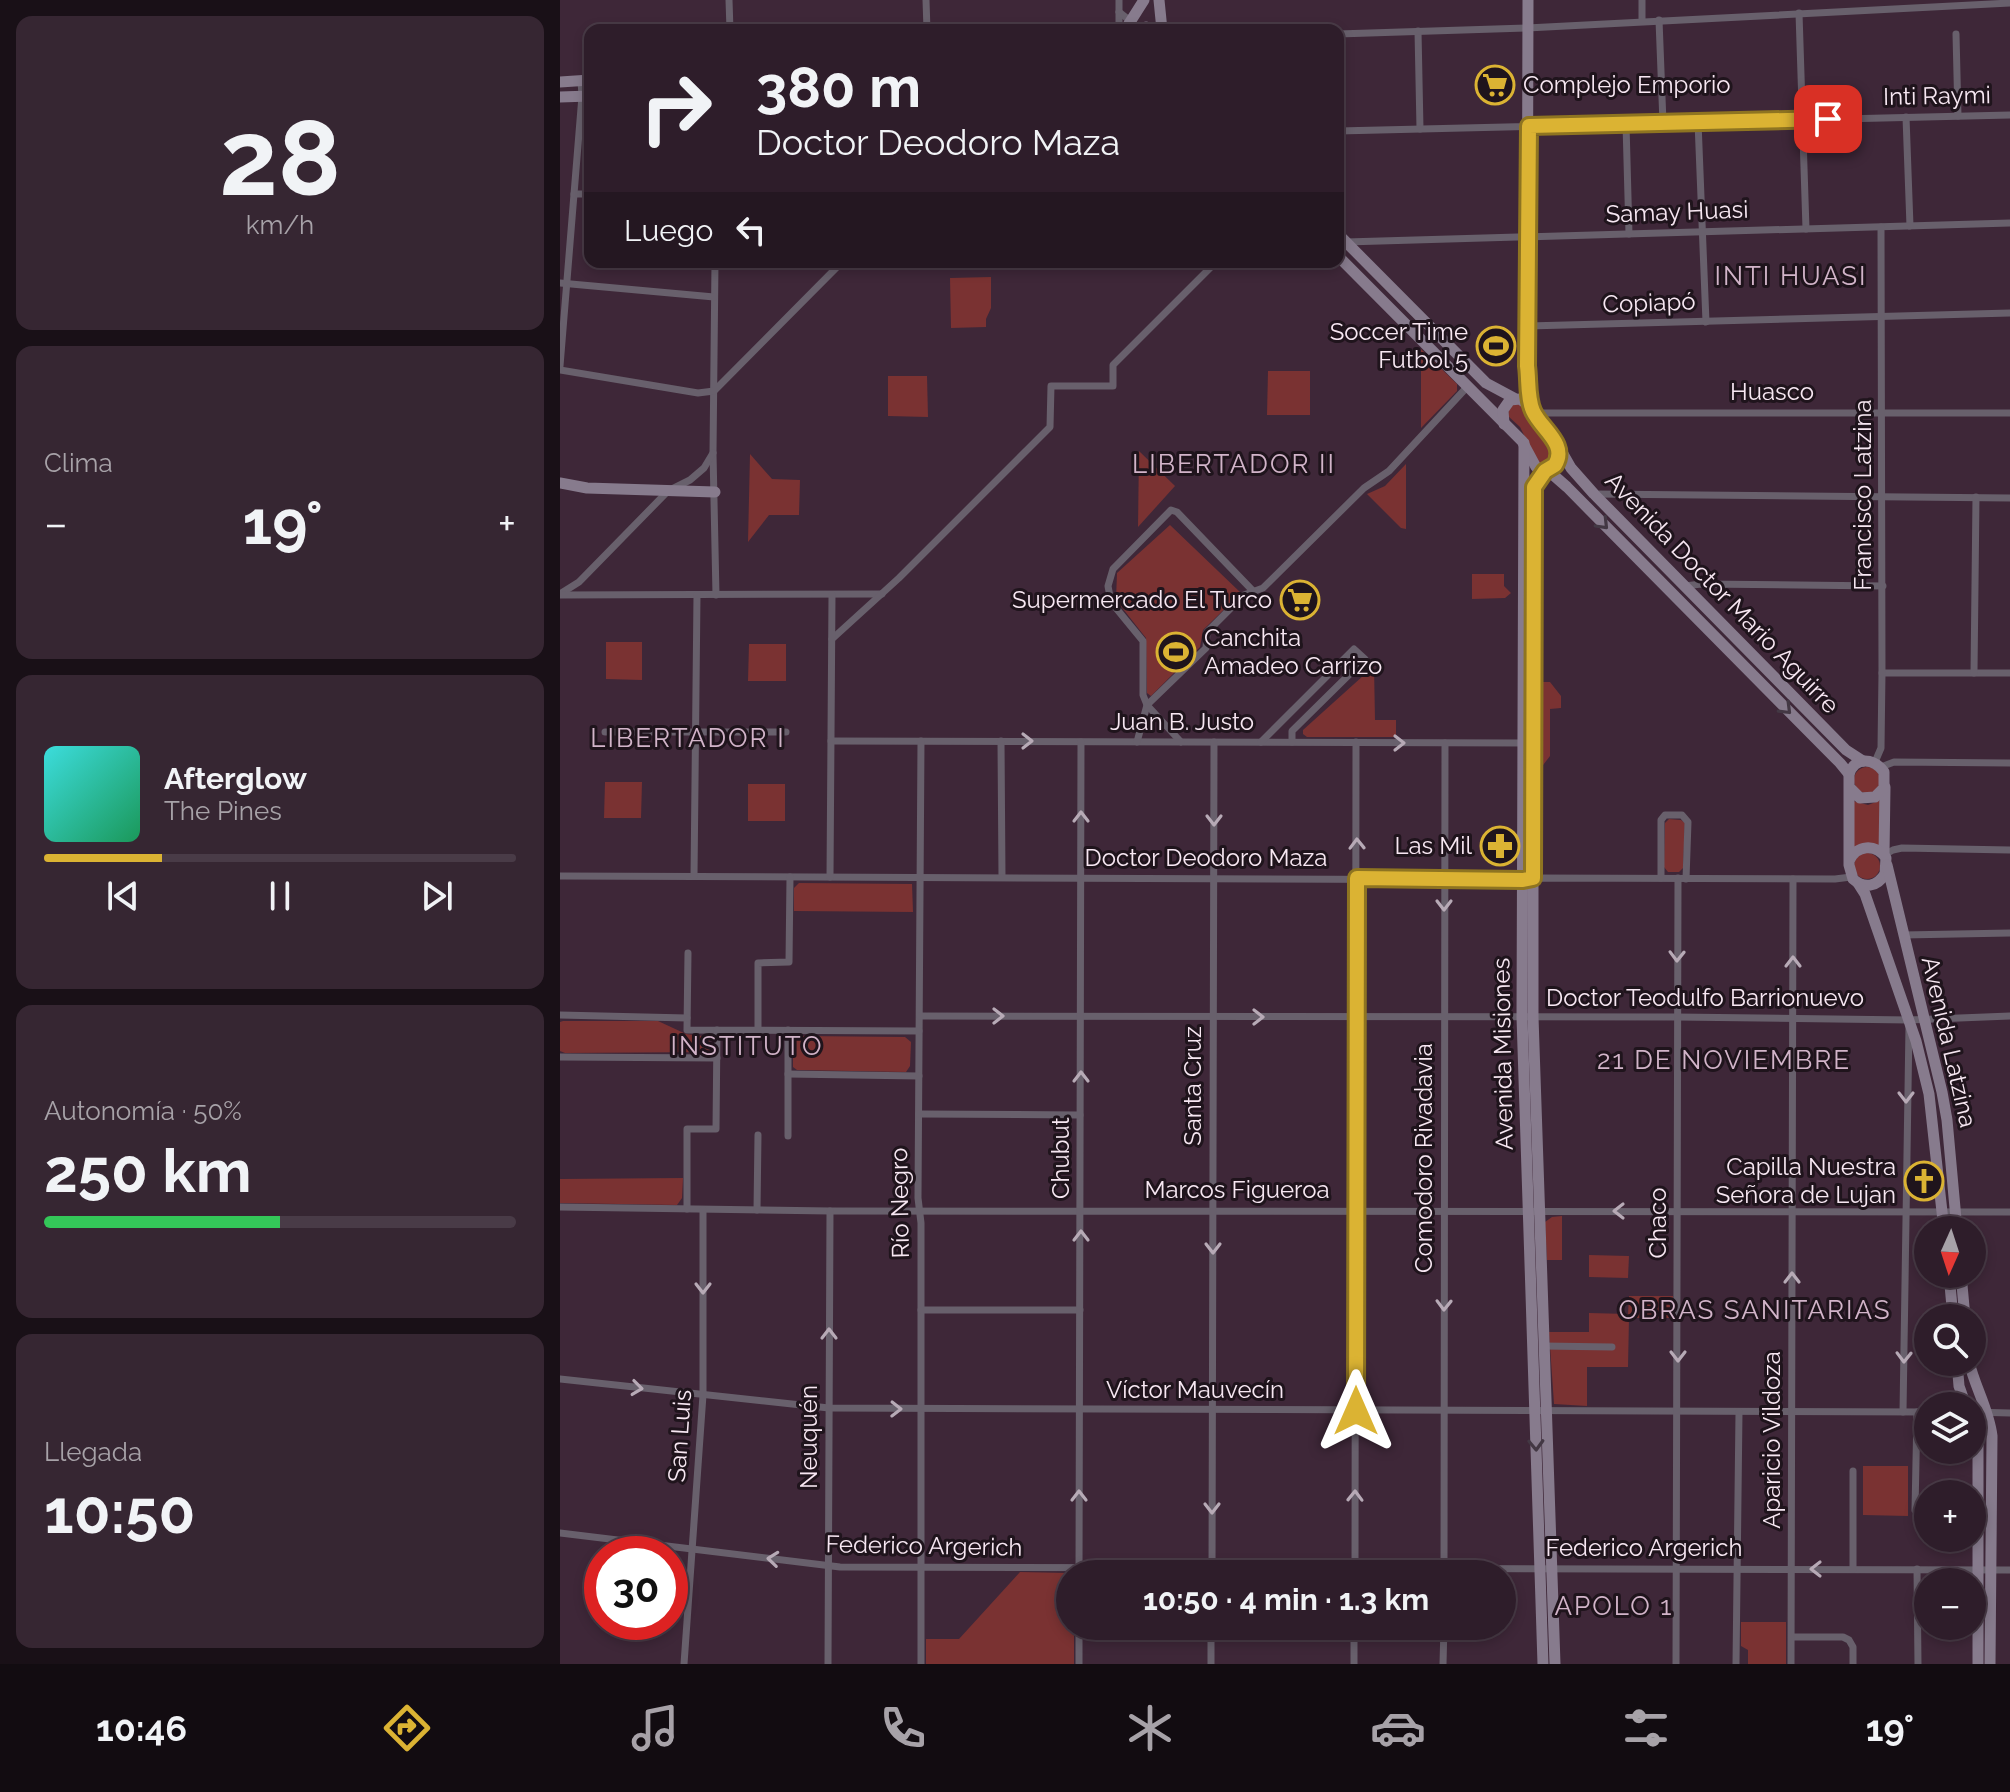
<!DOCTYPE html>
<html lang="es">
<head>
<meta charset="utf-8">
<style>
  body { margin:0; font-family:Raleway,sans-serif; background:#362632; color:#f1f3f6; height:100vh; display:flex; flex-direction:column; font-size:30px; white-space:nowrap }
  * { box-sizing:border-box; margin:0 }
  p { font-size:26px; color:#a7a2a8 }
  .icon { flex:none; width:44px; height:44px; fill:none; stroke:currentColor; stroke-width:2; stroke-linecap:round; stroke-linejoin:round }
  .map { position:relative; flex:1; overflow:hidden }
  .side { display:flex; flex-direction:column; gap:16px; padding:16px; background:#191017; width:560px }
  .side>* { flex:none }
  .guide { position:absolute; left:24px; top:24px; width:760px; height:244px; border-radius:16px; box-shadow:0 4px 12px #0003,0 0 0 2px #493b47; background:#2e1d2a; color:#f1f3f6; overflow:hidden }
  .needle { width:52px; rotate:183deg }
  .buttons { position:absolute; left:1354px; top:1216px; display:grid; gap:16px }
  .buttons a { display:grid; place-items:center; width:72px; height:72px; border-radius:50%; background:#2e1d2a; box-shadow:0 4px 12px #0003,0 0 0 2px #493b47; font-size:40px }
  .speed { position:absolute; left:24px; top:1536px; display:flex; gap:16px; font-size:40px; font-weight:700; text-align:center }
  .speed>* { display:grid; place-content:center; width:104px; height:104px; border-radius:50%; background:#2e1d2a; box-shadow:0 4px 12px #0003,0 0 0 2px #493b47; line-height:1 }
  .speed .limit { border:12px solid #d22; background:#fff; color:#111 }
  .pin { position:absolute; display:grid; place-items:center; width:68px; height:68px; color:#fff; margin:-34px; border-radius:16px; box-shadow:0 4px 12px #0006 }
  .me { position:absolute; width:88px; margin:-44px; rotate:0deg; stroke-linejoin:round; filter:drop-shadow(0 0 6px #0008) }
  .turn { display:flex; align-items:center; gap:28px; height:168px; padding:0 40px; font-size:36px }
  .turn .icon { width:104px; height:104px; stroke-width:2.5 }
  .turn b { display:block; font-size:56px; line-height:68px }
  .then { display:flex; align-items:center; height:76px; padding:0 40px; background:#0003; gap:16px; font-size:30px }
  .big { font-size:60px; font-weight:700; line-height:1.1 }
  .side .tile { flex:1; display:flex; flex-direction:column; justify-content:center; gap:12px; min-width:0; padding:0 28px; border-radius:16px; background:#362632 }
  .side .dial { align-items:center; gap:0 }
  .dial b { font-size:104px; line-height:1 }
  .song { display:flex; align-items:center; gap:24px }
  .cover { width:96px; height:96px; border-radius:12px; background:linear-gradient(135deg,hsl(180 70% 55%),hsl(150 70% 35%)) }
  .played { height:8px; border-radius:4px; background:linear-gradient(90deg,#dbb333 25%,#493b47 25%) }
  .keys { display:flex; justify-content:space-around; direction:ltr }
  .heat { display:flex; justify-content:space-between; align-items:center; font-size:44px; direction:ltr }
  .charge { height:12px; border-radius:6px; background:linear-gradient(90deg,#34c759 50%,#493b47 0) }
  .trip { position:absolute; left:496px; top:1560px; width:460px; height:80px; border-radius:40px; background:#2e1d2a; box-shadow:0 4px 12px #0003,0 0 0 2px #493b47; font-weight:700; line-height:80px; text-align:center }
  .tabs { display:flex; height:128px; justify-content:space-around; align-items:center; background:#120c11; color:#a7a2a8 }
  .tabs .icon { width:56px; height:56px }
  .tabs .active { color:#dbb333 }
  .tabs b { font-size:36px; color:#f1f3f6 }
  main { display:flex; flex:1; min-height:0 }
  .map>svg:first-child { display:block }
  .green { fill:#7a3232 }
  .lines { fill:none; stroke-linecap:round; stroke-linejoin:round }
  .street { stroke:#68606c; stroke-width:7 }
  .secondary { stroke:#877b8d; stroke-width:11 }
  .oneway { stroke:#433844 }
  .oneway2 { stroke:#b7aab6 }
  .route-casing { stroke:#8e7421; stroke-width:20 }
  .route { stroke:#dbb333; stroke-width:14 }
  .labels { text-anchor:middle; stroke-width:6; stroke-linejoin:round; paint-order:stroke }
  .poi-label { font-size:24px; fill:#f7e7f2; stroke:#1f141c; text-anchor:end }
  .street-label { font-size:24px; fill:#f7e7f2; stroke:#1f141c }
  .neighbourhood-label { font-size:26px; letter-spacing:2px; fill:#d2b4c9; stroke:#1f141c }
</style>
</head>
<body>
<main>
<section class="side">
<div class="tile dial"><b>28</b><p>km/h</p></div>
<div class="tile"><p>Clima</p>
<div class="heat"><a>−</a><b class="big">19°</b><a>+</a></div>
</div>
<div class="tile">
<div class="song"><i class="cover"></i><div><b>Afterglow</b><p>The Pines</p></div></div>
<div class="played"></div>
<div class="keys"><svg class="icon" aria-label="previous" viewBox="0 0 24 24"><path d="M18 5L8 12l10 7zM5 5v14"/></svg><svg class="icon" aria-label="pause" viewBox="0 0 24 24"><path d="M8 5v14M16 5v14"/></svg><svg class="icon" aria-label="next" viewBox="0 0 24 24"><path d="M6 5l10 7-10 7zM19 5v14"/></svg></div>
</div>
<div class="tile"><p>Autonomía · 50%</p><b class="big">250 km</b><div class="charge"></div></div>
<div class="tile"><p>Llegada</p><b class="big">10:50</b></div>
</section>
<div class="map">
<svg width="1450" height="1664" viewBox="0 0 1450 1664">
  <rect width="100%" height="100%" fill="#3e2738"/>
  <g class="green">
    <path d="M431,277V308L426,319V327L391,328L390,278Z"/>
    <path d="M861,349L897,384V391L861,428Z"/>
    <path d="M708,371H750V415H707Z"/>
    <path d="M328,376H367L368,417L328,416Z"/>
    <path d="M957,403L966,407L968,417L994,452L993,458L987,464L978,463L960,427L948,416L949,407Z"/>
    <path d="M579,451L615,486L578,527Z"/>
    <path d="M190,454L212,479L240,480L239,515H209L188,542Z"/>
    <path d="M846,464V529L841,528L807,494L825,486Z"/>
    <path d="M610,525L681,593L643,630L640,647L591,696L587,693L586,638L556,600L557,573Z"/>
    <path d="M912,574H944V586L951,593L945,598L912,599Z"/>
    <path d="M46,642H82V680L46,679Z"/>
    <path d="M189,644H226V681H188Z"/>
    <path d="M814,666L815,720H836V737H747L743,734V730Z"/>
    <path d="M977,682H990L1001,696V708L990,709V756L977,773Z"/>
    <circle cx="1307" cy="780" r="13"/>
    <path d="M45,782H82L81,818H44Z"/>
    <rect x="188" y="784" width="37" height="37"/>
    <path d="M1321,800L1320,848L1292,849L1293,801L1308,805Z"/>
    <path d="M1109,819L1121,820L1125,823L1123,868L1119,872H1108L1104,867L1105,823Z"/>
    <circle cx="1307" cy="866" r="13"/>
    <path d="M239,883L352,884L353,912L234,911V888Z"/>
    <path d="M98,1021L126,1034L150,1037V1052L5,1053L0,1051V1022L3,1021Z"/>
    <path d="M240,1036L345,1037L351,1042L350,1066L346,1072L237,1070L233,1067V1044Z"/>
    <path d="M123,1178L122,1198L117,1205L0,1203V1179Z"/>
    <path d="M1002,1216V1260H987L985,1222L992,1217Z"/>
    <path d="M1029,1255L1069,1256L1068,1278L1029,1277Z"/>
    <path d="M1069,1296H1113V1318H1069L1068,1367H1027V1406L994,1404L989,1332H1029V1313L1068,1314Z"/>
    <path d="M1303,1466H1348V1516L1303,1515Z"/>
    <path d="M460,1572L507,1573L510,1575V1626H514V1664H366V1639H399Z"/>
    <path d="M1181,1622H1226V1664H1188V1650L1181,1646Z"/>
  </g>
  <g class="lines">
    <g class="street">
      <path d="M169,0L170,30"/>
      <path d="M366,0L367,30"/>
      <path d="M559,0V30"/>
      <path d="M1082,0V21"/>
      <path d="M559,12L573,23"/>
      <path d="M1239,13L1246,229"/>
      <path d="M1099,20L1103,123"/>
      <path d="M858,31L860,129"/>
      <path d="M778,34L967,28L1450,3"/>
      <path d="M1396,34L1398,116"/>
      <path d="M1346,117L1350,226"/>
      <path d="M1138,122L1146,322"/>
      <path d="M1066,124L1069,234"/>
      <path d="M778,131L1450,115"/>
      <path d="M14,194H30"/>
      <path d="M786,242L1450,223"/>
      <path d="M155,262L153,453L156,595"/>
      <path d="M0,283L154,297"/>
      <path d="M968,326L1450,313"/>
      <path d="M0,366L22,96L21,81"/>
      <path d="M0,370L138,393L154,391L282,262"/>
      <path d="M974,413H1450"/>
      <path d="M1034,494L1450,498"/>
      <path d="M1125,586L1141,584L1323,586"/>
      <path d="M0,594L19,582L108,491L130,480L144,468L153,453"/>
      <path d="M0,595L322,594"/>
      <path d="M272,639L339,578L490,427L491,386H553V365L656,262"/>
      <path d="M1322,673H1450"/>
      <path d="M1414,673L1416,497"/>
      <path d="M45,732H226"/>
      <path d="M271,741L966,743"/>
      <path d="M361,741L358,1198L361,1223V1664"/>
      <path d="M441,741L442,877"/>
      <path d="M577,742L587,705L646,648L647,632L684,595L703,588L804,488L829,471L908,386"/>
      <path d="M621,742L587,705L583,695V641L551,602L548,586L553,569L611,510L617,512L694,592"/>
      <path d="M701,742L794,649L805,659L732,731V742"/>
      <path d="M1315,762L1321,748L1322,673L1321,227"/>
      <path d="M1321,767L1334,762L1450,763"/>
      <path d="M1324,855L1333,850L1342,848L1450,850"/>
      <path d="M0,876L963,880L973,878L1275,879L1291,877"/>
      <path d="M134,876L137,595"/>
      <path d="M270,877L272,595"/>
      <path d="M1101,878V820L1105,815H1122L1128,822L1126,879"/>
      <path d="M1343,935L1450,933"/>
      <path d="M128,953L127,1030L359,1031"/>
      <path d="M0,1015L127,1018"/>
      <path d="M360,1016L1117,1017L1349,1020L1450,1016"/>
      <path d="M198,1030V963L229,962L230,877"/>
      <path d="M0,1057L157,1058"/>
      <path d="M228,1074L359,1076"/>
      <path d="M359,1114L520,1115"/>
      <path d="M228,1136V1030"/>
      <path d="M0,1207L270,1211L1450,1212"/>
      <path d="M127,1209V1129H156L157,1030"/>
      <path d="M197,1210L198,1135"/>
      <path d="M361,1310H520"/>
      <path d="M984,1346L1052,1347"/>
      <path d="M0,1379L269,1408L1368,1412"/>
      <path d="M1343,1412L1349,1026"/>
      <path d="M1412,1412L1450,1413"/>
      <path d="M1355,1510L1357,1412"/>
      <path d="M0,1533L280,1567L1450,1570"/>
      <path d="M1293,1569V1471"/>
      <path d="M1357,1569L1358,1664"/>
      <path d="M519,1574L521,742"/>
      <path d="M652,1574L654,742"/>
      <path d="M795,1574L796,742"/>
      <path d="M884,1574L885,743"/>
      <path d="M519,1626V1664"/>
      <path d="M1232,1637H1283L1289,1640L1293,1647V1664"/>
      <path d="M124,1664L143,1395V1210"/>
      <path d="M268,1664L270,1211"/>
      <path d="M651,1664V1626"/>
      <path d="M794,1664V1626"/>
      <path d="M883,1664L884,1626"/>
      <path d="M1116,1664L1118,878"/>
      <path d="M1176,1664L1179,1412"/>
      <path d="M1231,1664L1233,879"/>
    </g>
    <g class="secondary">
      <path d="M599,0L602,30"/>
      <path d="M968,0L967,366L972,410"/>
      <path d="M565,30L584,0"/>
      <path d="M574,30L586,27L596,30"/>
      <path d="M0,82L30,80"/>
      <path d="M0,97L30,96"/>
      <path d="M778,234L926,383L954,398"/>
      <path d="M778,256L962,441L976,467L991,473L1007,487L1280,763L1289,774"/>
      <path d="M944,424L943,410L950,400L960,399L969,406L997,444L1000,455L998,463L987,470"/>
      <path d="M964,443L962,1017L983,1664"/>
      <path d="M999,447L1011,468L1034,494L1286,750L1303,761"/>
      <path d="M985,471L974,487L973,515V1017L995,1664"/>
      <path d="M0,483L27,488L155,492"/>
      <path d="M1324,854L1325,787"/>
      <path d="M1289,861C1296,845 1316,843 1326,858L1325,874C1317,887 1304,889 1293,879L1289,865V774C1295,756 1314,758 1324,772V788L1315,797L1300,798L1289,787"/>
      <path d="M1327,865L1382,1092L1387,1120L1397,1230"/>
      <path d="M1298,883L1305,894L1356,1041L1369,1094L1384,1230"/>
      <path d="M1389,1274L1393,1318"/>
      <path d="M1401,1274L1405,1318"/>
      <path d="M1397,1362L1399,1386L1406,1406"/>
      <path d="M1409,1362C1415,1387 1429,1410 1432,1436L1430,1664"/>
      <path d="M1412,1417L1418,1434V1664"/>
    </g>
  </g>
  <defs><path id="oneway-chevron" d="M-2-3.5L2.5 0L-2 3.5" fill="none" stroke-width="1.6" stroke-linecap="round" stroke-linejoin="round" transform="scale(2)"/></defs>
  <g class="oneway">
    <use href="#oneway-chevron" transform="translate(1043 524) rotate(46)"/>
    <use href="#oneway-chevron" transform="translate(1226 709) rotate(45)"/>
    <use href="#oneway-chevron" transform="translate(976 1445) rotate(88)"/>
  </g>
  <g class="oneway2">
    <use href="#oneway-chevron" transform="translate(467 741)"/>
    <use href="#oneway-chevron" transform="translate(839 743)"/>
    <use href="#oneway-chevron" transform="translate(521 817) rotate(-90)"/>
    <use href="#oneway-chevron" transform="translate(654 820) rotate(90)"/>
    <use href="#oneway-chevron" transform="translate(797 844) rotate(-91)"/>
    <use href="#oneway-chevron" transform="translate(884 905) rotate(90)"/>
    <use href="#oneway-chevron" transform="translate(1117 956) rotate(91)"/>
    <use href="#oneway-chevron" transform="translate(1233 962) rotate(-90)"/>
    <use href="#oneway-chevron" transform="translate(438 1016)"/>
    <use href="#oneway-chevron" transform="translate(698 1017)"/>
    <use href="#oneway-chevron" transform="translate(521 1077) rotate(-90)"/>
    <use href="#oneway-chevron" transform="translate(1346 1097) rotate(90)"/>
    <use href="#oneway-chevron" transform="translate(1059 1211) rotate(-180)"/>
    <use href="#oneway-chevron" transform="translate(521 1236) rotate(-90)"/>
    <use href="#oneway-chevron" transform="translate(653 1248) rotate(90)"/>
    <use href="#oneway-chevron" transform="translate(1232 1278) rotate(-90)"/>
    <use href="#oneway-chevron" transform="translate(143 1288) rotate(90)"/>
    <use href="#oneway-chevron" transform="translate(884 1305) rotate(91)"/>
    <use href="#oneway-chevron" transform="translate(269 1334) rotate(-90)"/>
    <use href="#oneway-chevron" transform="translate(1118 1356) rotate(90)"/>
    <use href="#oneway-chevron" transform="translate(1344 1357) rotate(91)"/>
    <use href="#oneway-chevron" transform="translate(77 1388) rotate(7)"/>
    <use href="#oneway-chevron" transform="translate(336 1409) rotate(1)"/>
    <use href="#oneway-chevron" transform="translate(519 1496) rotate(-90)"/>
    <use href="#oneway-chevron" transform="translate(795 1496) rotate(-89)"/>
    <use href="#oneway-chevron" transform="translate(652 1508) rotate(90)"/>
    <use href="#oneway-chevron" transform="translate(213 1559) rotate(-174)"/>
    <use href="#oneway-chevron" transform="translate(1256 1569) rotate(-180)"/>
  </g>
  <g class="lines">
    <g class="route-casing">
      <path id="route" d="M796,1411L797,878L963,880L973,878L974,487L985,471L995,465C1008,444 981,429 973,411C967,398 969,380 967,366L969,126L1268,119"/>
    </g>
    <use href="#route" class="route"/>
  </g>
  <defs>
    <g id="supermarket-ring" transform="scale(2)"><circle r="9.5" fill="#1f141c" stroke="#dbb333" stroke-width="1.5"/><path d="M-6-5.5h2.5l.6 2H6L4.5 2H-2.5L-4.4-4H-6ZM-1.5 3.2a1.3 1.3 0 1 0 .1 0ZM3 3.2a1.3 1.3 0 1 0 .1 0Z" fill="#dbb333"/></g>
    <g id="stadium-ring" transform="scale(2)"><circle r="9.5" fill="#1f141c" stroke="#dbb333" stroke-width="1.5"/><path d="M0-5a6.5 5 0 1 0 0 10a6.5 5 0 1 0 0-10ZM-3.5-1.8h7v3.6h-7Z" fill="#dbb333"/></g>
    <g id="pharmacy-ring" transform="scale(2)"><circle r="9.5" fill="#1f141c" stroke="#dbb333" stroke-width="1.5"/><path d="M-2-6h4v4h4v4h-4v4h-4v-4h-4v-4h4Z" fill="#dbb333"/></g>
    <g id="church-ring" transform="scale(2)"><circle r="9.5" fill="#1f141c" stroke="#dbb333" stroke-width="1.5"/><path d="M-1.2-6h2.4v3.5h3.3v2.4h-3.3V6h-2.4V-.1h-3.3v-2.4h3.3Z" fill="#dbb333"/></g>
  </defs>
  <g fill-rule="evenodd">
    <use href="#supermarket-ring" x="935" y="85"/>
    <use href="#stadium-ring" x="936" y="346"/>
    <use href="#supermarket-ring" x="740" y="600"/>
    <use href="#stadium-ring" x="616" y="652"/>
    <use href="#pharmacy-ring" x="940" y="846"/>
    <use href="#church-ring" x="1364" y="1181"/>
  </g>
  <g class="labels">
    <g class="poi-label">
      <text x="963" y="93" text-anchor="start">Complejo Emporio</text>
      <text x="908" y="340">Soccer Time<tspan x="908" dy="28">Futbol 5</tspan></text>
      <text x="712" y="608">Supermercado El Turco</text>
      <text x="644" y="646" text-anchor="start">Canchita<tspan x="644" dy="28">Amadeo Carrizo</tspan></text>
      <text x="912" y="854">Las Mil</text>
      <text x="1336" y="1175">Capilla Nuestra<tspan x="1336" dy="28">Señora de Lujan</tspan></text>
    </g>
    <g class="street-label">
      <text transform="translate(1377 96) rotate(-1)" y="8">Inti Raymi</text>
      <text transform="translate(1117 212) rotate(-2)" y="8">Samay Huasi</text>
      <text transform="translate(1089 303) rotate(-2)" y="8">Copiapó</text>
      <text x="1212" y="400">Huasco</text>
      <text transform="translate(1303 495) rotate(-90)" y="8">Francisco Latzina</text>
      <text transform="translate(1162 593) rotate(46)" y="8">Avenida Doctor Mario Aguirre</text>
      <text x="622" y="730">Juan B. Justo</text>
      <text x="646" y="866">Doctor Deodoro Maza</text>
      <text x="1145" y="1006">Doctor Teodulfo Barrionuevo</text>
      <text transform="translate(1389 1042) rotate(77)" y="8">Avenida Latzina</text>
      <text transform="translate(943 1054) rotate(-91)" y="8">Avenida Misiones</text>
      <text transform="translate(633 1086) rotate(-90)" y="8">Santa Cruz</text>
      <text transform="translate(501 1158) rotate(-90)" y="8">Chubut</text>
      <text transform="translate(864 1158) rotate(-90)" y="8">Comodoro Rivadavia</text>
      <text x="677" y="1198">Marcos Figueroa</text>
      <text transform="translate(340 1203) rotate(-91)" y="8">Río Negro</text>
      <text transform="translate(1098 1223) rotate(-90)" y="8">Chaco</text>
      <text x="635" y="1398">Víctor Mauvecín</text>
      <text transform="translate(120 1436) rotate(-86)" y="8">San Luis</text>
      <text transform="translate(249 1437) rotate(-90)" y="8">Neuquén</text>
      <text transform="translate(1212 1440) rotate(-90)" y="8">Aparicio Vildoza</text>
      <text transform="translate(364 1546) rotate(1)" y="8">Federico Argerich</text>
      <text x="1084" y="1556">Federico Argerich</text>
    </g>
    <g class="neighbourhood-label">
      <text x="1231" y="285">INTI HUASI</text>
      <text x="674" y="473">LIBERTADOR II</text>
      <text x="128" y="747">LIBERTADOR I</text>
      <text x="187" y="1055">INSTITUTO</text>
      <text x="1164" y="1069">21 DE NOVIEMBRE</text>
      <text x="1195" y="1319">OBRAS SANITARIAS</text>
      <text x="1054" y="1615">APOLO 1</text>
    </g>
  </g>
</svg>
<div class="buttons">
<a><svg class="needle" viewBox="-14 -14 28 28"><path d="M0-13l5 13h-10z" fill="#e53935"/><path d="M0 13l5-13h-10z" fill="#a7a2a8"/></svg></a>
<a><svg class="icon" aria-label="search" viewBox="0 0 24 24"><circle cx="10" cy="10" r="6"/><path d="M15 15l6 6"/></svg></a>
<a><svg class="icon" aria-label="layers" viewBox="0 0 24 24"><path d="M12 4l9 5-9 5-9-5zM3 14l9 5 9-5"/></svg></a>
<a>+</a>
<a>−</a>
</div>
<div class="speed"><div class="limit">30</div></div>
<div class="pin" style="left:1268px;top:119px;background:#d93025"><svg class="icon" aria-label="arrive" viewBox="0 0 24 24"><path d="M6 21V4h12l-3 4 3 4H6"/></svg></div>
<svg class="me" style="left:796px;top:1411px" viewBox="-20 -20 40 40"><path d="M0-17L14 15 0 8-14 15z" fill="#dbb333" stroke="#fff" stroke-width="4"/></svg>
<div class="trip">10:50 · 4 min · 1.3 km</div>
<div class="guide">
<div class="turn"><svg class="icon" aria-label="right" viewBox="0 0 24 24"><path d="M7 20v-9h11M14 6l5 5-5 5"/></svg><div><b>380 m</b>Doctor Deodoro Maza</div></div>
<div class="then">Luego<svg class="icon" aria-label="left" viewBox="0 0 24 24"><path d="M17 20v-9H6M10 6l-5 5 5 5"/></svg></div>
</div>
</div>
</main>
<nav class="tabs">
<b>10:46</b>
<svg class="icon active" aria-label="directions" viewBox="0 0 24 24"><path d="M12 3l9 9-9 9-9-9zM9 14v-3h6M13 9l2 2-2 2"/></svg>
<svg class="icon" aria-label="music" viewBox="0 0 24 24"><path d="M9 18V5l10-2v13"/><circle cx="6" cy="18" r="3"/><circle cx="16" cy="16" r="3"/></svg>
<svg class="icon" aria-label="phone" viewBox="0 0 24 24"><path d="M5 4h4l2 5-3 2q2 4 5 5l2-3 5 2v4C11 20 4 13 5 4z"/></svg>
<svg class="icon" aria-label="climate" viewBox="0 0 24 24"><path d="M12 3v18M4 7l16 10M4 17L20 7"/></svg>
<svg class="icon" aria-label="car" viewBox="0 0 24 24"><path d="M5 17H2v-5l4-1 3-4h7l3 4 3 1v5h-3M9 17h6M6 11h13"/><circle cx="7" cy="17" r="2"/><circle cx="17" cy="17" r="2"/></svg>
<svg class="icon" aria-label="filters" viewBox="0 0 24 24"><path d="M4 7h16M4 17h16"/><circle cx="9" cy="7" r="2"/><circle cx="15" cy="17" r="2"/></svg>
<b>19°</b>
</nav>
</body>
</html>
